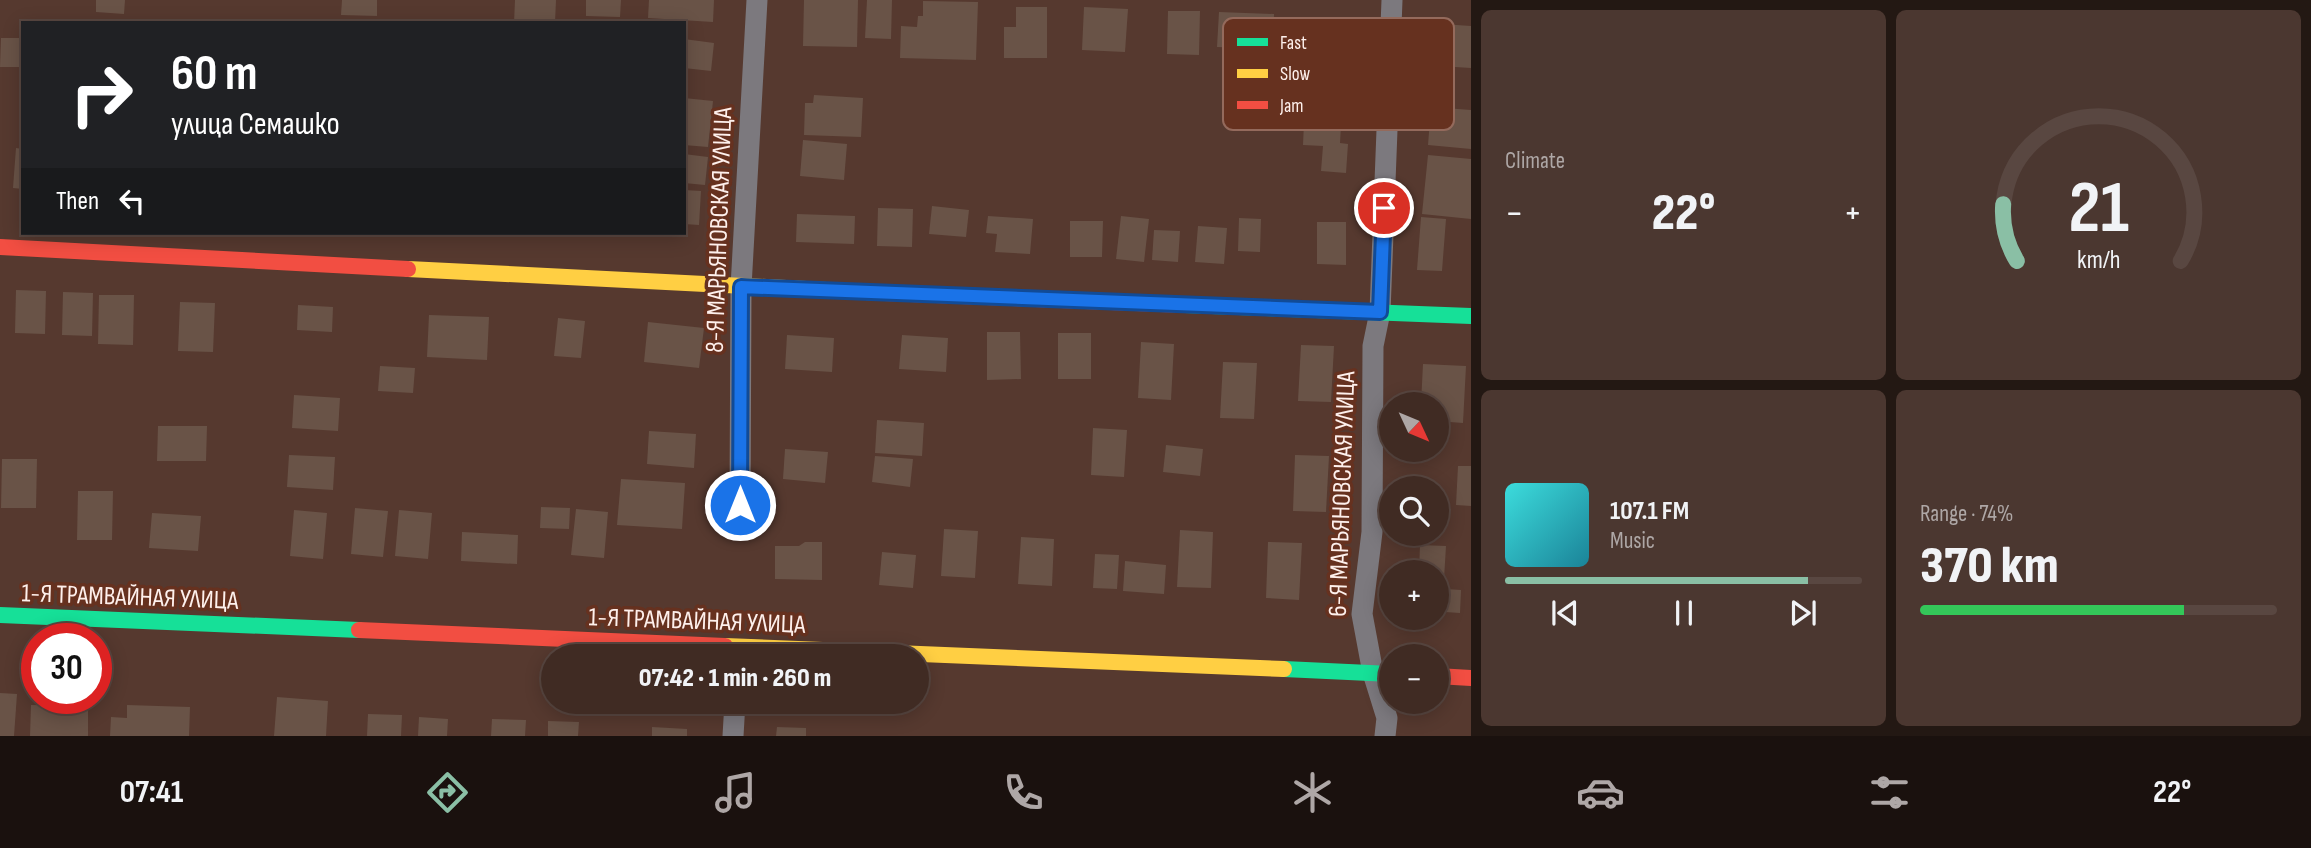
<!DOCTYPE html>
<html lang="en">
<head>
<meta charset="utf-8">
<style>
  body { margin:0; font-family:"Sofia Sans Condensed",sans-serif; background:#4b3730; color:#f1f3f6; height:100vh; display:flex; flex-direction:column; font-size:26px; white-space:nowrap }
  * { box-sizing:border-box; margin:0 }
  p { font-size:23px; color:#aea7a6 }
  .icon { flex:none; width:38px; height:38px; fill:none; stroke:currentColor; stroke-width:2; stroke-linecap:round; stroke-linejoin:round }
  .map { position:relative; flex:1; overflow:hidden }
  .panel { display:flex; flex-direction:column; gap:10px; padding:10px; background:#231813; width:840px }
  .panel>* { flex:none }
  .guide { position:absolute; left:21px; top:21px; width:665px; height:214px; border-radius:0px; box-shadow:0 4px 18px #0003,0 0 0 2px #594741; background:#202124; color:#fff; overflow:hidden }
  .needle { width:46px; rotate:134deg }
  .controls { position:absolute; left:1379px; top:392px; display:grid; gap:14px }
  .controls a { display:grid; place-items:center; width:70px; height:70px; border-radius:50%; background:#402b23; box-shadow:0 4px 18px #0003,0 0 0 2px #594741; font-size:35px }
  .speed { position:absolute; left:21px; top:623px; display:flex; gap:14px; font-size:35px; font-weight:700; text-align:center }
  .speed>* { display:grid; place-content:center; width:91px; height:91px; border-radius:50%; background:#402b23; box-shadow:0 4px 18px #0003,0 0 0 2px #594741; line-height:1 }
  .speed .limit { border:10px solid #d22; background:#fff; color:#111 }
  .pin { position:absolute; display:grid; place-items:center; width:60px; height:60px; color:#fff; margin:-30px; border:4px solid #fff; border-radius:50%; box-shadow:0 2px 7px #0007 }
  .me { position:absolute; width:77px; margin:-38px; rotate:0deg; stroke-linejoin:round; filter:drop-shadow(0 0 5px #0008) }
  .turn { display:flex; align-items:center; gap:24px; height:147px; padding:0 35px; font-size:32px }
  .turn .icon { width:91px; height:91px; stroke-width:2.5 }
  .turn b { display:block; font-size:49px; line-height:60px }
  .then { display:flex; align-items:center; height:66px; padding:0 35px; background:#0003; gap:14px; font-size:26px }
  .big { font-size:52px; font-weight:800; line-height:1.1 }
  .panel .card { flex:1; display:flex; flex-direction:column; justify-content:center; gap:10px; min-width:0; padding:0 24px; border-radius:10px; background:#4b3730 }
  .panel .dial { align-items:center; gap:0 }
  .dial svg { height:182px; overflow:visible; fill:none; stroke:#594741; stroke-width:7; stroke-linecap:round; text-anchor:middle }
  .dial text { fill:#f1f3f6; stroke:none }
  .song { display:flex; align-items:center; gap:21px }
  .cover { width:84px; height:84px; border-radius:10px; background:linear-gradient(135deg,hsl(180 70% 55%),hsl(190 70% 35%)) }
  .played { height:7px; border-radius:4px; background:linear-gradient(90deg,#8abfa5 85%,#594741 85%) }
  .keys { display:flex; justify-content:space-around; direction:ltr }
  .heat { display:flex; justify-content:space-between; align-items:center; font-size:38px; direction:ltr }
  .charge { height:10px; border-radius:5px; background:linear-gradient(90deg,#34c759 74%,#594741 0) }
  .panel .tiles { flex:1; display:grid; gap:10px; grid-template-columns:repeat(2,1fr) }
  .trip { position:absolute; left:541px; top:644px; width:388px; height:70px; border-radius:35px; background:#402b23; box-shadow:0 4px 18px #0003,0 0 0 2px #594741; font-weight:800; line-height:70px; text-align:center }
  .tabs { display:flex; height:112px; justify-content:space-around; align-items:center; background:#1a110e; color:#aea7a6 }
  .tabs .icon { width:49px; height:49px }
  .tabs .on { color:#8abfa5 }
  .tabs b { font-size:32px; color:#f1f3f6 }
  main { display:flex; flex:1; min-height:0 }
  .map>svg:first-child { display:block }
  .building { fill:#695347 }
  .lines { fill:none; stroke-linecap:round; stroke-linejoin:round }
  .street { stroke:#7c797e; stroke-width:21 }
  .fast { stroke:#16e098; stroke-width:16 }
  .slow { stroke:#ffcf43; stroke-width:16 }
  .jam { stroke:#f24e42; stroke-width:16 }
  .route-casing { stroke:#114b97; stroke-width:18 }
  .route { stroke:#1a73e8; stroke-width:12 }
  .labels { text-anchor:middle; stroke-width:7; stroke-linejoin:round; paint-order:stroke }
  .street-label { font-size:26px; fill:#fef0ec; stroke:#66311f }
  .key { fill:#66311f; stroke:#946a5c; stroke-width:2 }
  .key-label { font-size:19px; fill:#fef0ec }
</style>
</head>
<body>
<main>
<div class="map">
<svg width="1471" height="736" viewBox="0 0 1471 736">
  <rect width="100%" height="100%" fill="#56392f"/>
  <g class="building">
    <path d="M96,0H125L124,14L96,12Z"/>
    <path d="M342,0H377V16L341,15Z"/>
    <path d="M515,0H556L555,23H514Z"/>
    <path d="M586,0H621L620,17L586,16Z"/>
    <path d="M649,0H714L713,22L648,18Z"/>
    <path d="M804,0H858L857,47L803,46Z"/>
    <path d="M867,0H892L891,39L865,38Z"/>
    <path d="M923,1L978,2L976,60L900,58L901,26L917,27L918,16H923Z"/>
    <path d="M1016,7H1047V58H1004V27H1016Z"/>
    <path d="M1084,7L1128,9L1125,52L1082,50Z"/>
    <path d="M1168,11H1200L1199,55L1167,54Z"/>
    <path d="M1219,12L1274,14L1273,49L1217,47Z"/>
    <path d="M1442,24L1471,26V68L1439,66Z"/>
    <path d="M1,38H23V67H0Z"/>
    <path d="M684,39L714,43L711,71L684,68Z"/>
    <path d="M814,95L863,98L861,137L804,135L805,103H813Z"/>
    <path d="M684,98L713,101L708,147L684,145Z"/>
    <path d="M1431,107L1471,110V149L1428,145Z"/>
    <path d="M1304,122L1341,125L1340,143L1348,144L1346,173L1321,171L1323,146L1303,145Z"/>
    <path d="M803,140L847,144L844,180L800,176Z"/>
    <path d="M16,148L23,149V189L13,188Z"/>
    <path d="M684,154L708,157L705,185L684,183Z"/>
    <path d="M1428,155L1471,159V219L1422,214Z"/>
    <path d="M684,190L701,191L699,225L684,224Z"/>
    <path d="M932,206L969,210L966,237L929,234Z"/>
    <path d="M878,208L913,209L912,247L877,246Z"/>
    <path d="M797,214L855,216L854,244L796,242Z"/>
    <path d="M988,216L1033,219L1030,254L995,252L997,234L986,233Z"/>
    <path d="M1121,216L1149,219L1144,262L1116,259Z"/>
    <path d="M1421,217L1446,219L1442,271L1417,270Z"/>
    <path d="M1239,218L1261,219L1260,252L1238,251Z"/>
    <path d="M1070,221H1103L1102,257H1070Z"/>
    <path d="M1317,222H1346V265L1317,264Z"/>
    <path d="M1198,226L1227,228L1224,264L1195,262Z"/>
    <path d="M1154,230L1180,231L1178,262L1152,260Z"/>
    <path d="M16,290L46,291L45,334L15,333Z"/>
    <path d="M63,292L93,293L92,336L62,335Z"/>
    <path d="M99,295H134L133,345L98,344Z"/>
    <path d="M180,302L215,303L213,352L178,351Z"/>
    <path d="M298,305L333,307L332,332L297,330Z"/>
    <path d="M429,315L489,317L487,360L427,357Z"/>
    <path d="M558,318L585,321L581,358L554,356Z"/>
    <path d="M648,322L704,328L699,368L644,362Z"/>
    <path d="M987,332H1020L1021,379L987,380Z"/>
    <rect x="1058" y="333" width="33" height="46"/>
    <path d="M787,335L834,338L832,372L785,369Z"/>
    <path d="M902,335L948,338L946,372L899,369Z"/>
    <path d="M1141,342L1174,344L1171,400L1138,398Z"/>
    <path d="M1301,345L1334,346L1331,402L1298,401Z"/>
    <path d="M1223,362L1257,363L1254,419L1220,418Z"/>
    <path d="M1423,364L1466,366L1463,423L1437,421V404H1421Z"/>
    <path d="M380,366L415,368L413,393L378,391Z"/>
    <path d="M294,395L340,398L338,431L292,428Z"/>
    <path d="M877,420L924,423L922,456L875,453Z"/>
    <path d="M158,426H207L206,461H157Z"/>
    <path d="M1093,428L1127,430L1124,477L1091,475Z"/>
    <path d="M649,431L696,434L694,468L647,464Z"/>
    <path d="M1166,445L1203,449L1200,476L1163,472Z"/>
    <path d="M785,449L828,452L825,483L783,479Z"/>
    <path d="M289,455L335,457L333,490L287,487Z"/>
    <path d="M1295,455L1329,456L1326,512L1293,511Z"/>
    <path d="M875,456L913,459L910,487L872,482Z"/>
    <path d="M2,459H37L36,508H1Z"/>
    <path d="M1458,466H1471V506L1456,505Z"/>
    <path d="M621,479L685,483L682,529L617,525Z"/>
    <path d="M78,491H113L112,540H77Z"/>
    <path d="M541,507L570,508L569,529L540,528Z"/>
    <path d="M355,508L388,511L383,557L351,554Z"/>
    <path d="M576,509L608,512L604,558L571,555Z"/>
    <path d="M294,510L327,513L323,559L290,556Z"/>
    <path d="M399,510L432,513L428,559L395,556Z"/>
    <path d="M152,513L201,516L198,551L149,548Z"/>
    <path d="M944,529L978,531L975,578L941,576Z"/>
    <path d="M1180,530L1213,532L1211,588L1177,587Z"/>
    <path d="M462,532L518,535L517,564L461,561Z"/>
    <path d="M1021,537L1054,539L1052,586L1018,584Z"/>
    <path d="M805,542H822V580L775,579V546H799Z"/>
    <path d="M1268,542L1302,543L1299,600L1266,598Z"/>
    <path d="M1420,545L1446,546L1442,612H1437V572H1419Z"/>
    <path d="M882,552L916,555L913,588L879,585Z"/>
    <path d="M1095,554L1119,555L1117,589L1093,588Z"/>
    <path d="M1125,561L1166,565L1164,594L1123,591Z"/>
    <path d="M1446,589L1461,590L1460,613L1445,612Z"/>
    <path d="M0,693L17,694L14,736H0Z"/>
    <path d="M277,697L328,701L326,736H274Z"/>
    <path d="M31,705L88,706V736H30Z"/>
    <path d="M127,705L190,707L189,736H110L111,717L127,718Z"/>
    <path d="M368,714L402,715L401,736H367Z"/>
    <path d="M419,717L448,719L447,736H418Z"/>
    <path d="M492,719L526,720L525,736H491Z"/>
    <path d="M548,721L579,722L578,736H548Z"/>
    <path d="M652,727L687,729V736H652Z"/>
    <path d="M777,727L806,728V736H776Z"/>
  </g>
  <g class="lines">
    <g class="street">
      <path d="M740,505L741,287L757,0"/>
      <path d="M733,736L735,702"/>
      <path d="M1385,736L1387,718L1373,673L1362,614L1372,532L1373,346L1380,312L1392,0"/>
    </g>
    <g class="fast">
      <path d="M1185,305L1471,316"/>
      <path d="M0,615L359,630"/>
      <path d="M1284,669L1391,674"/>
    </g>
    <g class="slow">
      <path d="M408,269L885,293"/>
      <path d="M725,646L1284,669"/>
    </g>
    <g class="jam">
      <path d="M0,247L408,269"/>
      <path d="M885,293L1185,305"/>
      <path d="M359,630L725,646"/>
      <path d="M1437,676L1471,678"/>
    </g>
  </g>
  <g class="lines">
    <g class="route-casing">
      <path id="route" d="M740,505L741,287L1380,312L1384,208"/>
    </g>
    <use href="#route" class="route"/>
  </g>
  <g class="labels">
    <g class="street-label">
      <text transform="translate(718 230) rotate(-88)" y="9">8-Я МАРЬЯНОВСКАЯ УЛИЦА</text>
      <text transform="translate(1341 494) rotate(-88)" y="9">6-Я МАРЬЯНОВСКАЯ УЛИЦА</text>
      <text transform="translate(130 596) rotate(2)" y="9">1-Я ТРАМВАЙНАЯ УЛИЦА</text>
      <text transform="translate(697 620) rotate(2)" y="9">1-Я ТРАМВАЙНАЯ УЛИЦА</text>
    </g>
  </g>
  <rect x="1223" y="18" width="231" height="112" rx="10" class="key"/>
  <rect x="1237" y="38" width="31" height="8" fill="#16e098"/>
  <rect x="1237" y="69" width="31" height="9" fill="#ffcf43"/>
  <rect x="1237" y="101" width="31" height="8" fill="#f24e42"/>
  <g class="key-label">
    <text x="1280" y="49">Fast</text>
    <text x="1280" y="80">Slow</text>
    <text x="1280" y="112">Jam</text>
  </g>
</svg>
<div class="controls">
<a><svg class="needle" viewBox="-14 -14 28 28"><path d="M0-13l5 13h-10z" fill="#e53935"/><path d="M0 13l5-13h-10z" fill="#aea7a6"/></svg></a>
<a><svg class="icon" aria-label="search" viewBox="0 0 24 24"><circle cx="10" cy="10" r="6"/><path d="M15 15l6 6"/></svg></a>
<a>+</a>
<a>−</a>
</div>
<div class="speed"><div class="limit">30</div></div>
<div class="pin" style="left:1384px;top:208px;background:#d93025"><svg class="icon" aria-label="arrive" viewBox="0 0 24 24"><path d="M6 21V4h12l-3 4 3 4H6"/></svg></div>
<svg class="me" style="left:740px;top:505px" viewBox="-20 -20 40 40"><circle r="17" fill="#1a73e8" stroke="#fff" stroke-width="3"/><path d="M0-11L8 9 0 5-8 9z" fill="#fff"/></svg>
<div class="trip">07:42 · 1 min · 260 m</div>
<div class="guide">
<div class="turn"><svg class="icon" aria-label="right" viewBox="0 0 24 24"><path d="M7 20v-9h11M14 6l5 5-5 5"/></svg><div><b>60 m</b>улица Семашко</div></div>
<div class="then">Then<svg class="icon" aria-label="left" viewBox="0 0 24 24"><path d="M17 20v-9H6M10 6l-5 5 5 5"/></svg></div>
</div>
</div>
<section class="panel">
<div class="tiles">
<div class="card"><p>Climate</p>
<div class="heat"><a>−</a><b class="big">22°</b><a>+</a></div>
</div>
<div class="card dial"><svg viewBox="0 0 100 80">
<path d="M14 69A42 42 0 1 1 86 69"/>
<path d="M14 69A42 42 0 0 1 8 44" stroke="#8abfa5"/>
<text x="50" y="56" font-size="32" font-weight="700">21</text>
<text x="50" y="72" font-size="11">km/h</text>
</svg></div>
<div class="card">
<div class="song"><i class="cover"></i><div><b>107.1 FM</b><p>Music</p></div></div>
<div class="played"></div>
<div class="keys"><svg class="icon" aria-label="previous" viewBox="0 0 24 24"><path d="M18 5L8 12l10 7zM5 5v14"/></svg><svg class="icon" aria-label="pause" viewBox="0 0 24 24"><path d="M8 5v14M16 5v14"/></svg><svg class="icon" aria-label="next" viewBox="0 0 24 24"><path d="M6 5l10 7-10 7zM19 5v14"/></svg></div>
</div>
<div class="card"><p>Range · 74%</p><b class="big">370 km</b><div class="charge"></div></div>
</div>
</section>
</main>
<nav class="tabs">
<b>07:41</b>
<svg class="icon on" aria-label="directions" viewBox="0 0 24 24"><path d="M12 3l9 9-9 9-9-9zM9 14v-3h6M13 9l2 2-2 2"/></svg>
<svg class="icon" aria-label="music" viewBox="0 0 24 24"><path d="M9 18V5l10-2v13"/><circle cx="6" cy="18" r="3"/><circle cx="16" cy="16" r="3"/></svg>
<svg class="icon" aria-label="phone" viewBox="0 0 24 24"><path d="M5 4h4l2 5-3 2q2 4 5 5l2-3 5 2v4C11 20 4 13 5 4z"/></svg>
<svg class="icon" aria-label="climate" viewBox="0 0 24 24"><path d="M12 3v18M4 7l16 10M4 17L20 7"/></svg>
<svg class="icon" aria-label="car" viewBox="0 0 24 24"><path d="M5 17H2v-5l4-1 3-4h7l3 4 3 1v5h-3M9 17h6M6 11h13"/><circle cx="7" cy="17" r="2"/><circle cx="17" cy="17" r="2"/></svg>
<svg class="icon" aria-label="filters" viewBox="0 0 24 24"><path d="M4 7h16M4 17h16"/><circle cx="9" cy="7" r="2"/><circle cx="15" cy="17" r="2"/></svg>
<b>22°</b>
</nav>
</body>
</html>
